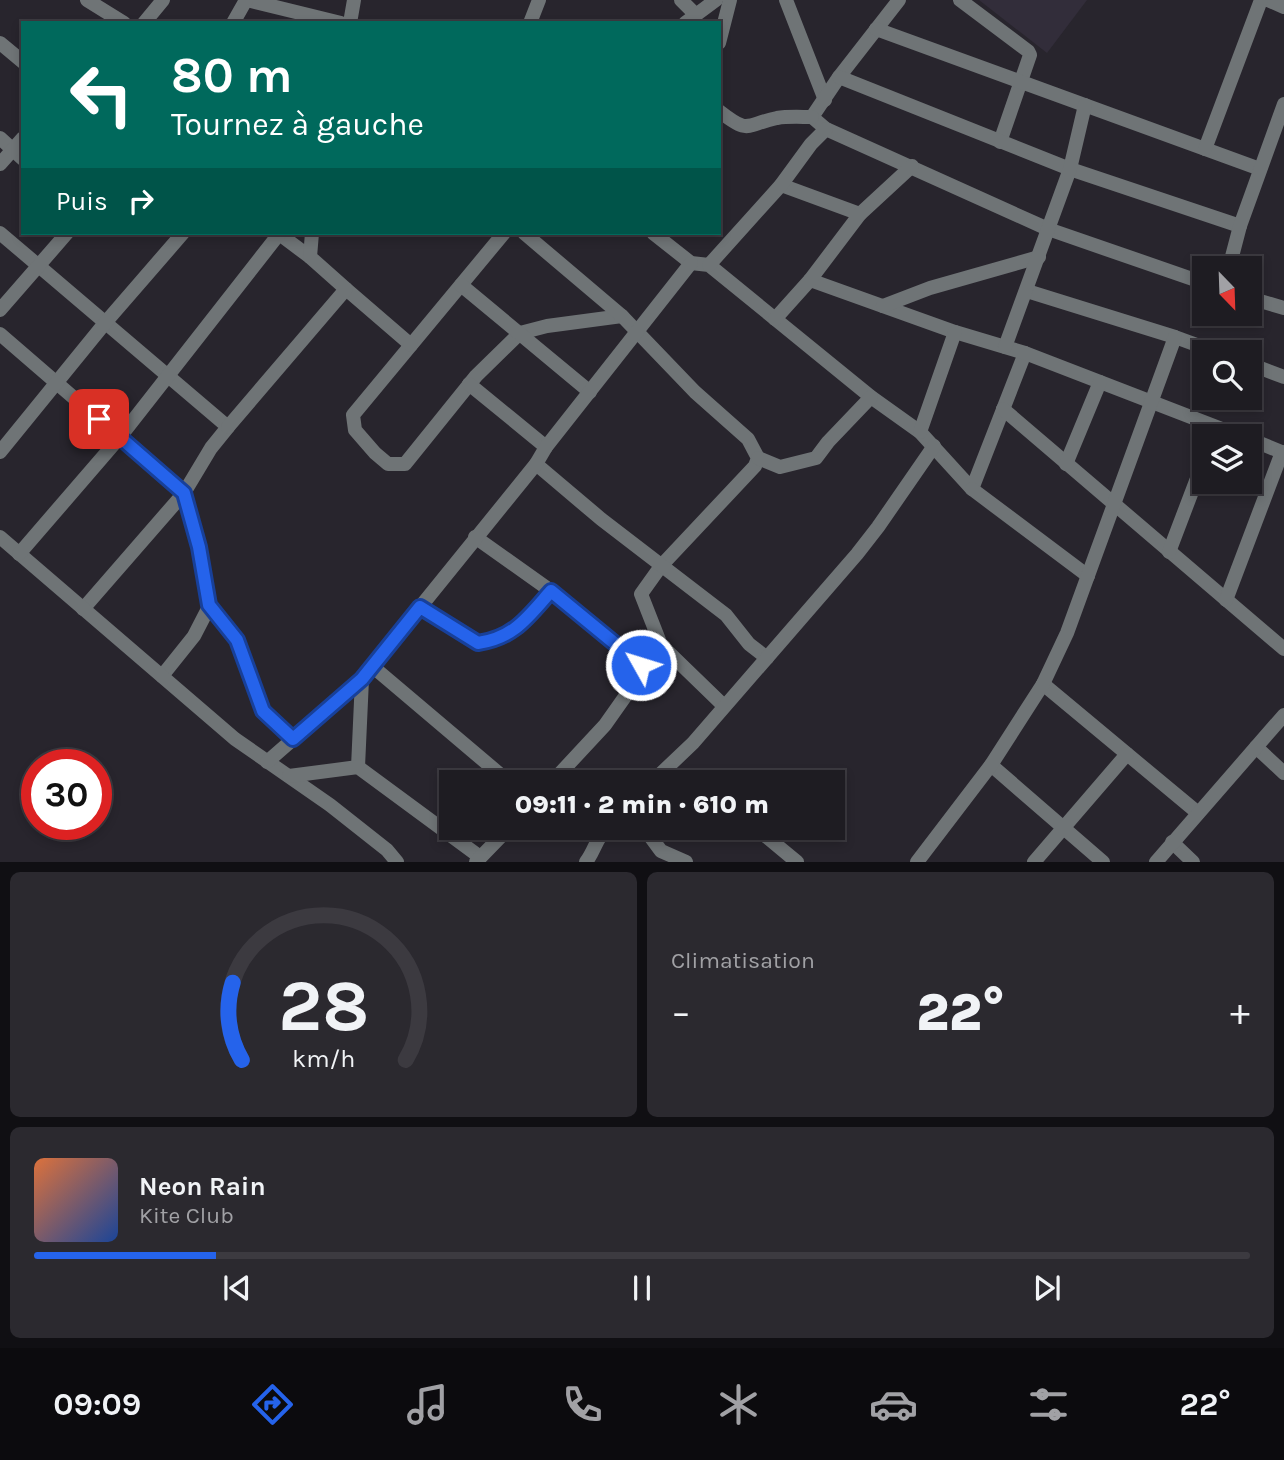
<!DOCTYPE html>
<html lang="fr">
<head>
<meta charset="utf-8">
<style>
  body { margin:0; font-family:Karla,sans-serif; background:#2b292f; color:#f1f3f6; height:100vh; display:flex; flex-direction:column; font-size:26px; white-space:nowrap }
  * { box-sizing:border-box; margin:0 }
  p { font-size:23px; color:#a1a1a5 }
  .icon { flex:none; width:38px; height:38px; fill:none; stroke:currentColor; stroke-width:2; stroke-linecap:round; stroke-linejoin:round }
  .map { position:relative; height:862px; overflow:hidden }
  .side { display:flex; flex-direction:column; gap:10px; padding:10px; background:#100f13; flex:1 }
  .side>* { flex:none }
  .hud { position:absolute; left:21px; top:21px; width:700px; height:214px; border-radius:0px; box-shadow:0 4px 10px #0003,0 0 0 2px #3c3a40; background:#00695c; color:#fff; overflow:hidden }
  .needle { width:46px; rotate:157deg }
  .fabs { position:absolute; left:1192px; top:256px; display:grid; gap:14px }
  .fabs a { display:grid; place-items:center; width:70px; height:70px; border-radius:0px; background:#1e1c22; box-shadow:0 4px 10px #0003,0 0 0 2px #3c3a40; font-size:35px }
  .speed { position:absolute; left:21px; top:749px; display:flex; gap:14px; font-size:35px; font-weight:700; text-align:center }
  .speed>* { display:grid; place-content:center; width:91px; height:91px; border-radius:50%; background:#1e1c22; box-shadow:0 4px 10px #0003,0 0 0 2px #3c3a40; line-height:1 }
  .speed .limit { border:10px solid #d22; background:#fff; color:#111 }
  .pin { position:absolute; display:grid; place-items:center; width:60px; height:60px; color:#fff; margin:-30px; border-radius:14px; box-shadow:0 4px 10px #0006 }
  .me { position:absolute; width:77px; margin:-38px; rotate:309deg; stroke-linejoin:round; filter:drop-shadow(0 0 5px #0008) }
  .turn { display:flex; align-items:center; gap:24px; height:147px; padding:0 35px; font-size:32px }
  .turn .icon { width:91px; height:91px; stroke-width:2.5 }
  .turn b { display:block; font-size:49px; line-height:60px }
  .then { display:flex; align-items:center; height:66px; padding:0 35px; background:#0003; gap:14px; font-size:26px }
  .big { font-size:52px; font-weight:800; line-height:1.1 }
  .side .tile { flex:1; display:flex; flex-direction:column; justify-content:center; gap:10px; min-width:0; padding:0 24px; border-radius:10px; background:#2b292f }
  .side .dial { align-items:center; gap:0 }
  .dial svg { height:182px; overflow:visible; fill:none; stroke:#3c3a40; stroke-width:7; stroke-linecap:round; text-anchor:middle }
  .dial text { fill:#f1f3f6; stroke:none }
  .song { display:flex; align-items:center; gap:21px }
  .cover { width:84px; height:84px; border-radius:10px; background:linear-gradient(135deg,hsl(20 70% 55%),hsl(220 70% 35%)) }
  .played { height:7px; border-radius:4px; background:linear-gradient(90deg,#2563eb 15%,#3c3a40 15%) }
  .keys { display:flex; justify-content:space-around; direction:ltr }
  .heat { display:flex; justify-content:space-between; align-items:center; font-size:38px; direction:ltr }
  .side .tiles { flex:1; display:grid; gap:10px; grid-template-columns:1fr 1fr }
  .tile:last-child { grid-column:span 2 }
  .trip { position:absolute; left:439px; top:770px; width:406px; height:70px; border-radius:0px; background:#1e1c22; box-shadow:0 4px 10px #0003,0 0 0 2px #3c3a40; font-weight:800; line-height:70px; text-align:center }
  .dock { display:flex; height:112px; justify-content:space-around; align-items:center; background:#0c0b0e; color:#a1a1a5 }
  .dock .icon { width:49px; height:49px }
  .dock .active { color:#2563eb }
  .dock b { font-size:32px; color:#f1f3f6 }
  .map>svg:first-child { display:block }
  .built { fill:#322d3a }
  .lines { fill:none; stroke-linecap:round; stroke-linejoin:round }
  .minor { stroke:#6f7476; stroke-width:14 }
  .route-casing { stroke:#184099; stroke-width:18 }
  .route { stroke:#2563eb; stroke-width:12 }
</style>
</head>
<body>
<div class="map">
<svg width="1284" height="862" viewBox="0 0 1284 862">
  <rect width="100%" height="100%" fill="#28252d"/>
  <path class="built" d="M979,0H1087L1047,53Z"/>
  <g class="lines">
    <g class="minor">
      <path d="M87,0L124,23"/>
      <path d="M247,0L341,23"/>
      <path d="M681,0L696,15"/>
      <path d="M786,0L825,100"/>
      <path d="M899,0L839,77L812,117L826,129L1048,229L1204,283"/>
      <path d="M960,0L1028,51L1030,55L1000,142"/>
      <path d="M1268,0L1284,7"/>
      <path d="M144,23L163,0"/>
      <path d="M233,23L246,0"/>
      <path d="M350,23L354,0"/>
      <path d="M530,23L539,0"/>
      <path d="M685,23L716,0"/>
      <path d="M876,29L1260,169"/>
      <path d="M0,43L23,62"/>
      <path d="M719,43L730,0"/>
      <path d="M839,77L1070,169L1240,226"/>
      <path d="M719,111C750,135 744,125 777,118C788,116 801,117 812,117"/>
      <path d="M0,138L23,159"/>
      <path d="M1205,149L1261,0"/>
      <path d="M0,164L23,138"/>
      <path d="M781,185L860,214"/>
      <path d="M0,233L228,427L211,448L184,493L83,609"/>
      <path d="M278,233L310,257"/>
      <path d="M504,233L353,415L355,430L375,453L388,464H405L476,376L520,333L547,326L622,316"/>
      <path d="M524,233L622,316L695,392L748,439L758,458L755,466L661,566L641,594L661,645L641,665L629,691L605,725L552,782"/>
      <path d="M653,233L691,263L709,265L871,397L920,432L972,489L1025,353"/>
      <path d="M709,265L781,185L811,144L826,129"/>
      <path d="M1229,268L1240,226L1284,104"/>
      <path d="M810,280L955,332L1025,353L1240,436"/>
      <path d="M461,285L590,392"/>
      <path d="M346,289L411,345"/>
      <path d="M1027,291L1175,337L1216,352"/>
      <path d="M1250,298L1284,308"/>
      <path d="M883,306L930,288L1039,257"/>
      <path d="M0,310L67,233"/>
      <path d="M775,319L810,280L860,214L912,166"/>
      <path d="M0,334L184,493L199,547L210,605L194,636L162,676"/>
      <path d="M1005,347L1070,169L1085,105"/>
      <path d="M1250,364L1284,377"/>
      <path d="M469,384L546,447"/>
      <path d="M1003,409L1284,649"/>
      <path d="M228,427L346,289L310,257L312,233"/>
      <path d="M920,432L955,332"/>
      <path d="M1250,439L1284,453"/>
      <path d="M0,452L105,323L183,233"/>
      <path d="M758,458L780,467L816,458L828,442L871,397"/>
      <path d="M536,464L601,519L726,615L749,644L767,658"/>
      <path d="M1066,464L1100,382"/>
      <path d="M972,489L1088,576"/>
      <path d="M0,537L235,739L330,805L387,850L397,862"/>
      <path d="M475,537L551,591L641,665"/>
      <path d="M1169,552L1204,460"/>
      <path d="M19,554L120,437L279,234"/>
      <path d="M1226,600L1282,452"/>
      <path d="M210,605L237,640L263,711L293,739"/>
      <path d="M420,606L478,643C514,638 528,617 551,591"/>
      <path d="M661,645L724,706"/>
      <path d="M372,666L509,782"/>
      <path d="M1043,684L1198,813"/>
      <path d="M1256,747L1284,773"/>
      <path d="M267,762L362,679L536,464L546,447L691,263"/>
      <path d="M991,765L1103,862"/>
      <path d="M358,767L362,679"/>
      <path d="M289,776L358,767L480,857"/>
      <path d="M652,782L693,743L857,554L878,527L934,446"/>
      <path d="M644,828L661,851L686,862"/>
      <path d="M756,828L797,862"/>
      <path d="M1172,842L1193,862"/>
      <path d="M476,862L509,828"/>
      <path d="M586,862C595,850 596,838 607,828"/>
      <path d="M917,862L991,765L1043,684L1067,633L1175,337"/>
      <path d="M1034,862L1127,754"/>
      <path d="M1156,862L1284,715"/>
    </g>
  </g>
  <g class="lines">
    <g class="route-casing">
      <path id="route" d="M99,419L184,493L199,547L209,605L237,640L263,711L293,739L362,679L420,607L478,643C514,638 528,617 551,591L641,665"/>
    </g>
    <use href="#route" class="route"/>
  </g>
</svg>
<div class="fabs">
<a><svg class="needle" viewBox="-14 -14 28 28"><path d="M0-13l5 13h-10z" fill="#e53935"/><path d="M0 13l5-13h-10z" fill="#a1a1a5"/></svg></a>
<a><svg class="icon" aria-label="search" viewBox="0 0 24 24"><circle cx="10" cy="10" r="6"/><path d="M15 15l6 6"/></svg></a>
<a><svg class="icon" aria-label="layers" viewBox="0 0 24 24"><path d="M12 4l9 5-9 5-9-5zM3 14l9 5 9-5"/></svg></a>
</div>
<div class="speed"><div class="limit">30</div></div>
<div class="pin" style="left:99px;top:419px;background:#d93025"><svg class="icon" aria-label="arrive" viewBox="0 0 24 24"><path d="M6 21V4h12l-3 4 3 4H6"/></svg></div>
<svg class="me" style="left:641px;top:665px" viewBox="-20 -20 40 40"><circle r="17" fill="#2563eb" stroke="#fff" stroke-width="3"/><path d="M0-11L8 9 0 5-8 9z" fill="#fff"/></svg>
<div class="trip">09:11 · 2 min · 610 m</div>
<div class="hud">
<div class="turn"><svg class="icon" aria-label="left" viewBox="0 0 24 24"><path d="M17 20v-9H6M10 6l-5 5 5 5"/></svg><div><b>80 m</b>Tournez à gauche</div></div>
<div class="then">Puis<svg class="icon" aria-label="right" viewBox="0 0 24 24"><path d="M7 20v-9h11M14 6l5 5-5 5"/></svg></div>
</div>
</div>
<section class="side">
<div class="tiles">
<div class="tile dial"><svg viewBox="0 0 100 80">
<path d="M14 69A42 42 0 1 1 86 69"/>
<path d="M14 69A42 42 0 0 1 10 35" stroke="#2563eb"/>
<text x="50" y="56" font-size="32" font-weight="700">28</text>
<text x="50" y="72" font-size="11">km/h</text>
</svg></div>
<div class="tile"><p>Climatisation</p>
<div class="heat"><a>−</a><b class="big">22°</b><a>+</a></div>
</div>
<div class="tile">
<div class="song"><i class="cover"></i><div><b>Neon Rain</b><p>Kite Club</p></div></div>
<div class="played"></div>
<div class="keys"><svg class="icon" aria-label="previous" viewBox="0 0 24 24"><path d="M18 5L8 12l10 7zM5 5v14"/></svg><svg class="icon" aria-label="pause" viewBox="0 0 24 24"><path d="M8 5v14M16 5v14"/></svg><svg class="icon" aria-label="next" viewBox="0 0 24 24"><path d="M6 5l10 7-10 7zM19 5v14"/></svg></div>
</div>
</div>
</section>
<nav class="dock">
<b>09:09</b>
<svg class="icon active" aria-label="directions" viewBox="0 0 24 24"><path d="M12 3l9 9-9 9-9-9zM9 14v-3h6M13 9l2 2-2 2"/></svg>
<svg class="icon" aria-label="music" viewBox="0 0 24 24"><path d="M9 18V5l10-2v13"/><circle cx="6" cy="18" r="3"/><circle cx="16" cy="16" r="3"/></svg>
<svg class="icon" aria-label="phone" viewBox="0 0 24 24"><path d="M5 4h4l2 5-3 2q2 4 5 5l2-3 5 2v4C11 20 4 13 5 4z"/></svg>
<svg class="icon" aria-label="climate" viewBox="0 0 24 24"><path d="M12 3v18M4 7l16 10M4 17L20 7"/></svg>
<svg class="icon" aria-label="car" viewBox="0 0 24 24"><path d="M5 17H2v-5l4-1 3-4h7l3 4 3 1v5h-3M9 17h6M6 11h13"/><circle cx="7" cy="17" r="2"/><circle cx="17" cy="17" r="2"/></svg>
<svg class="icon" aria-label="filters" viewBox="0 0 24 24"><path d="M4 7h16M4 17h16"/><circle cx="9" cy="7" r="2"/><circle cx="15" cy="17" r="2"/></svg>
<b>22°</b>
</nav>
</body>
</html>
